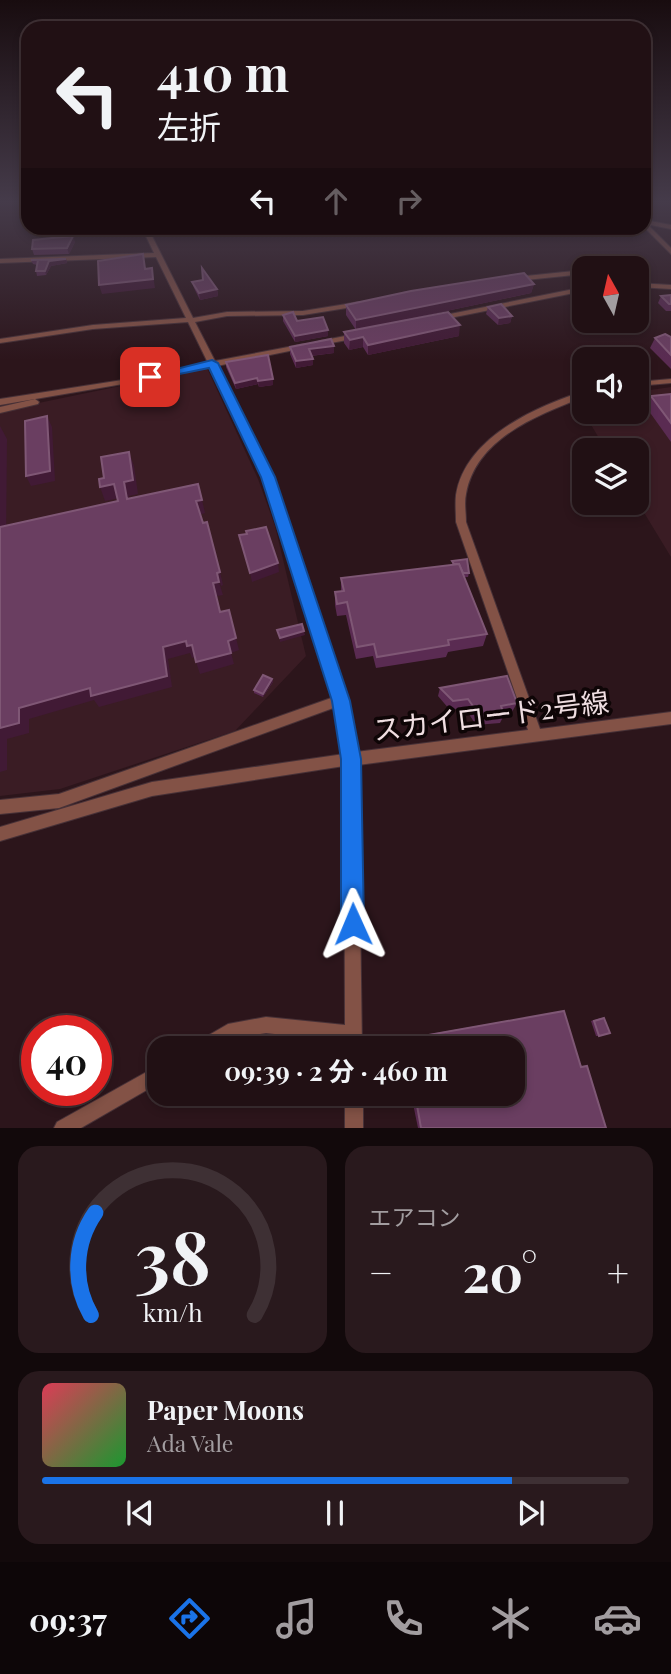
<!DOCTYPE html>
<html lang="ja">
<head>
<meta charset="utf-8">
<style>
  body { margin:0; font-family:"Playfair Display","Noto Sans JP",serif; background:#29191d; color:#f1f3f6; height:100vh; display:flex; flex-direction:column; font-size:26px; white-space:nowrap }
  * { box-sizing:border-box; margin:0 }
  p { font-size:23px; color:#a29da0 }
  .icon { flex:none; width:38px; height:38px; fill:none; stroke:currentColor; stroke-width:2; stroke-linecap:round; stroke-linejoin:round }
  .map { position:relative; height:1128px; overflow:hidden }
  .panel { display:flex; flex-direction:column; gap:18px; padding:18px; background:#12090b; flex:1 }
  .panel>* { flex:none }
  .banner { position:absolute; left:21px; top:21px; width:630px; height:214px; border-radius:21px; box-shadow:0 4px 10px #0003,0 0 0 2px #3e3034; background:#211014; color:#f1f3f6; overflow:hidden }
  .needle { width:46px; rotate:352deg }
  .tools { position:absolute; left:572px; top:256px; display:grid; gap:14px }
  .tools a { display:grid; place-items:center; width:77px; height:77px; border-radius:14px; background:#211014; box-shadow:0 4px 10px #0003,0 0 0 2px #3e3034; font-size:35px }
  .speed { position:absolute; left:21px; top:1015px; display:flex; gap:14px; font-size:35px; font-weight:700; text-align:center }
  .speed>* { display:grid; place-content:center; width:91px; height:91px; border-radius:50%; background:#211014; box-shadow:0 4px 10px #0003,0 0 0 2px #3e3034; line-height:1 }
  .speed .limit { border:10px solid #d22; background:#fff; color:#111 }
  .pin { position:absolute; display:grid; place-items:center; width:60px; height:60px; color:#fff; margin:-30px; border-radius:14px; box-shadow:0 4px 10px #0006 }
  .me { position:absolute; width:77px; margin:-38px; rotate:359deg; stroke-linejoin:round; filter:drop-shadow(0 0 5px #0008) }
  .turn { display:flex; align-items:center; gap:24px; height:147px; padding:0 21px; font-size:32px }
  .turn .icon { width:91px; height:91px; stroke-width:2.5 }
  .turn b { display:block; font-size:49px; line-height:60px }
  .lanes { display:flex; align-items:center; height:66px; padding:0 21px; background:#0003; justify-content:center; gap:35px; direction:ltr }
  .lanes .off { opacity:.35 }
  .big { font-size:52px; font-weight:700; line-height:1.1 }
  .panel .widget { flex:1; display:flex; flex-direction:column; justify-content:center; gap:10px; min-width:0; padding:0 24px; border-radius:21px; background:#29191d }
  .panel .dial { align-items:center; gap:0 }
  .dial svg { height:182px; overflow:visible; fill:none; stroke:#3e3034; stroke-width:7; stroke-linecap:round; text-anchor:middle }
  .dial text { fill:#f1f3f6; stroke:none }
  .song { display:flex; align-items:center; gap:21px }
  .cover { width:84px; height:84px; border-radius:10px; background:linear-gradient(135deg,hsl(350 70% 55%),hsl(130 70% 35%)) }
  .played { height:7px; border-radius:4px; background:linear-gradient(90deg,#1a73e8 80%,#3e3034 80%) }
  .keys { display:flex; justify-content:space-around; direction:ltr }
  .heat { display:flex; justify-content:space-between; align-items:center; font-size:38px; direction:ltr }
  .panel .tiles { flex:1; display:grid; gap:18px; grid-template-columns:1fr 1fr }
  .widget:last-child { grid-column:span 2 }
  .trip { position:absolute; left:147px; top:1036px; width:378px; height:70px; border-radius:21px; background:#211014; box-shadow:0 4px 10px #0003,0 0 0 2px #3e3034; font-weight:700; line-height:70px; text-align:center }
  .tabs { display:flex; height:112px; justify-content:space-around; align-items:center; background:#0d0608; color:#a29da0 }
  .tabs .icon { width:49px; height:49px }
  .tabs .selected { color:#1a73e8 }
  .tabs b { font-size:32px; color:#f1f3f6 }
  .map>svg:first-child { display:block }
  .built { fill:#3a1c24 }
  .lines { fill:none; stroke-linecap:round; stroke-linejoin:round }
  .minor-casing { stroke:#473137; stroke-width:2 }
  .minor { fill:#835246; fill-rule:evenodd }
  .wall { fill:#5a2b52 }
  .shaded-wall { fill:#411a35 }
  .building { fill:#6a3e61; stroke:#7f5775; stroke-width:2 }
  .route { fill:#1a73e8; stroke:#114b97; stroke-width:2 }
  .labels { text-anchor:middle; stroke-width:7; stroke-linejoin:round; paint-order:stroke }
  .near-street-label { font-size:28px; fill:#efdee1; stroke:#0e0506 }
</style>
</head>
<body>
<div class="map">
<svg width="671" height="1128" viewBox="0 0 671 1128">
  <rect width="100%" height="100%" fill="#2c151b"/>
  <g class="built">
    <path d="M207,368L258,479L275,526L306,656L235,731L60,789L0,796V411Z"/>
    <path d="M671,387V557L637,501V450H606L580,406L584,405V411H637V392Z"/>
  </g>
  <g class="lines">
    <g class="minor-casing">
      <g id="minor">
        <path d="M650,221L671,225V229L651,225L650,227L671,248V254L644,227Z"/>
        <path d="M142,228H148L193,318L227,312L303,311L359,302L363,304L359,306L303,315L227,316L195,322L215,361L304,344L308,346L304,348L217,366L273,477L347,700L356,752L528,730L456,522C456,513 455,504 456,495C465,438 535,407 584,391V397C538,415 476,438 466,494C464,503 466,513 466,522L540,729L671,712V724L358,765L362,1048H346L345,1042L266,1033L236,1038L219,1048H195L197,1042L228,1024L266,1017L345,1025L344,766L152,796L0,841V827L152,782L344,754L336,707L59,808L0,814V800L59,794L334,697L263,477L210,367L129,383L0,405V399L129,379L208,363L188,322L93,329L0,343V339L93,325L186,318L156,257L0,263V259L154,253Z"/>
        <path d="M608,263L616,268H596L597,267Z"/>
        <path d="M584,270V274L516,281L513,279L516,277Z"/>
        <path d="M637,283L671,285V289L637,287Z"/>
        <path d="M584,287V291L440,320L436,318L440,316Z"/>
        <path d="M355,334L359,336L358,338L320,345L316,343L320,341Z"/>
        <path d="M671,379V383L637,386V382Z"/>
        <path d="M35,399L39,402L38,404L0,413V407Z"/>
        <path d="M159,1065V1083L81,1128H54L57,1122Z"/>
        <rect x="345" y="1094" width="18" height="34"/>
      </g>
    </g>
    <use href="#minor" class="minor"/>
  </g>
  <g class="wall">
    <path d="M75,242L69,254L34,255L32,249Z"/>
    <path d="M66,259L67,263L51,266L46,275L37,276L36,271L37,265L33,264L31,260Z"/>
    <path d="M584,270V285L574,278L575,272Z"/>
    <path d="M192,282L217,289L218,296L200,300L194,288Z"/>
    <path d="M534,284L531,293L366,328L459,336L368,355L363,347L349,350L344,343V332L356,330L346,315V305Z"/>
    <path d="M671,295V311H666L658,303L661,296Z"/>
    <path d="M488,307L512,316L510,323L498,325L486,314Z"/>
    <path d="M283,315L297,321L328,336L295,342L283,321Z"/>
    <path d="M671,337V369L650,348L655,338Z"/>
    <path d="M290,347L334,353L311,356L313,365L296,368L290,354Z"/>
    <path d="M226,362L273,385L259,387L258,384L236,389L226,367Z"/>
    <path d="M671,394V442L646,407L651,396Z"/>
    <path d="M452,561L469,573L468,577H464L487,634L483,646L448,652L446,657L376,668L373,656L356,659L346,615L337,616L335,605V592L341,591V578L452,565Z"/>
    <path d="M272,679L273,682L263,697L254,693V690Z"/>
    <path d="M440,688L517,703L512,712L504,713V715L500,723L476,725L465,708L450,710L438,696Z"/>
    <path d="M564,1011L581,1066H587L606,1128H418L411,1094H513V1048H415L413,1037Z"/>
    <path d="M601,1018L599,1036H596L591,1021Z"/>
  </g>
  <g class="shaded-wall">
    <path d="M73,236L75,242L69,254L67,248Z"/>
    <path d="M66,259L67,263L51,266L46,275L45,271L49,261Z"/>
    <path d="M152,268L155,288L102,294L99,285Z"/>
    <path d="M534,284L531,293L356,330V320Z"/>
    <path d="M217,289L218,296L200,300L199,293Z"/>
    <path d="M512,316L510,323L498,325L499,318Z"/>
    <path d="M460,325L459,336L368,355V345Z"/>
    <path d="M328,330V336L295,342V336Z"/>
    <path d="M363,337V347L349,350L350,340Z"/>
    <path d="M334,346V353L309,356V349Z"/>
    <path d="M313,359V365L296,368V361Z"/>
    <path d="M257,378L258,384L236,389L235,383Z"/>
    <path d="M273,379V385L259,387L258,381Z"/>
    <path d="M47,416L52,427L55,481L31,486L26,476Z"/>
    <path d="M0,426L7,439L6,541L0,532Z"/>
    <path d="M129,452L134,466L138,494L129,496L132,513L127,499L124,482Z"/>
    <path d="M114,484L120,498L105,501L100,487Z"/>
    <path d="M202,500L205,513L199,515L196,501Z"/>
    <path d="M278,563L279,572L252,582L250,573Z"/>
    <path d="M220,572L223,585L221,586L217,573Z"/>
    <path d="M219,582L223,595L217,596L213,583Z"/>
    <path d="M304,631L305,635L280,642V638Z"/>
    <path d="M236,638L239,650L231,653L228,641Z"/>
    <path d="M186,641L192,645L197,657L192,658L190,653L168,659L172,687L99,707L94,700L29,719V733L7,739V770L0,772V728L19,708L163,647Z"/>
    <path d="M231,653L234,664L200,674L196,662Z"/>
    <path d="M272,679L273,682L263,697V694Z"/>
  </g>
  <g class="building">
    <path d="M73,236L67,248L32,249L33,240Z"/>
    <path d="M143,254L145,269L152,268L153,279L99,285L98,261Z"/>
    <path d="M66,259L49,261L45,271H36L38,260H31Z"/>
    <path d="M608,265L612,268H596Z"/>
    <path d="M202,268L217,289L199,293L192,282L203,280Z"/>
    <path d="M584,270V279L575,272Z"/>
    <path d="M524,273L534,284L356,320L346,305L411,291Z"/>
    <path d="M671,295V304H669L661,296Z"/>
    <path d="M501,304L512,316L499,318L488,307Z"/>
    <path d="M293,312L297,321L323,317L328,330L295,336L283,315Z"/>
    <path d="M448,312L460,325L368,345L363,337L350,340L344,332Z"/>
    <path d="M665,334L671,337V355L655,338Z"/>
    <path d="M331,339L334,346L309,349L313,359L296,361L290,347Z"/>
    <path d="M268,355L273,379L258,381L257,378L235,383L226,362Z"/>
    <path d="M671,394V423L651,396Z"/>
    <path d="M47,416L50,471L26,476L25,421Z"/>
    <path d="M129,452L133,480L124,482L127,499L198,484L202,500L196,501L203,523L207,522L220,572L217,573L219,582L213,583L220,612L229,610L236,638L228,641L231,653L196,662L192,645L187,646L186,641L163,647L167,676L91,696L90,688L19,708V723L0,728V527L118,501L114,484L100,487L99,479L104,478L101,457Z"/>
    <path d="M266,527L278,563L250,573L239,535L247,534L246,531Z"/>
    <path d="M467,559L469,573H463L459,564H454L452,561Z"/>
    <path d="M459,564L487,634L448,640L449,645L377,657L374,644L357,647L347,602L337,604L335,592L344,591L341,578Z"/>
    <path d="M302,624L304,631L280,638L277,630Z"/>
    <path d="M263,675L272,679L263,694L254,690Z"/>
    <path d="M507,676L517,703L501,706L504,715L480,716L468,699L453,701L440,688Z"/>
    <path d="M564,1011L581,1067L587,1066L606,1128H421L415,1094H513V1048H419L417,1037Z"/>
    <path d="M604,1018L610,1033L599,1036L594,1021Z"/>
  </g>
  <linearGradient id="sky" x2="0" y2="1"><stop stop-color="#180c0f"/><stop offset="0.56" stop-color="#453b4a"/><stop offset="1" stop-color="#453b4a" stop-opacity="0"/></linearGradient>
  <rect width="671" height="360" fill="url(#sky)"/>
  <path class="route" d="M212,360L218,363L275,477L350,701L361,759L364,924L361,933L353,936L344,933L341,924V759L332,701L261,477L209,368L150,380L144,377Z"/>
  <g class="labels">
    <g class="near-street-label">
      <text transform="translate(491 716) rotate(-7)" y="10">スカイロード2号線</text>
    </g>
  </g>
</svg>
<div class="tools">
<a><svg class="needle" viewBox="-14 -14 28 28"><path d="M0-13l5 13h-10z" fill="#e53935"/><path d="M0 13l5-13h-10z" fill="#a29da0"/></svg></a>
<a><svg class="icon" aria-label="sound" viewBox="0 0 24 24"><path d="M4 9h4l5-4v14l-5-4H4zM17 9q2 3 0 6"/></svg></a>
<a><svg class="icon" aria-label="layers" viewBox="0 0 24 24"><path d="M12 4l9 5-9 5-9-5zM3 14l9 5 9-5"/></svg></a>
</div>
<div class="speed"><div class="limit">40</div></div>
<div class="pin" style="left:150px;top:377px;background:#d93025"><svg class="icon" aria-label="arrive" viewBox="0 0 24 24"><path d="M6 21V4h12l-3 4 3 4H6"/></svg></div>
<svg class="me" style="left:353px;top:924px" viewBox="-20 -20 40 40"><path d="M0-17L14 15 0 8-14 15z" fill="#1a73e8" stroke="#fff" stroke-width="4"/></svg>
<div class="trip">09:39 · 2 分 · 460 m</div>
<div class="banner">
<div class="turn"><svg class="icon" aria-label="left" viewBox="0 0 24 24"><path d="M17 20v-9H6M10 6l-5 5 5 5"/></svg><div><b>410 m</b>左折</div></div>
<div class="lanes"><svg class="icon" aria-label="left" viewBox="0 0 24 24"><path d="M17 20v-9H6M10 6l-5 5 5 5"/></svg><svg class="icon off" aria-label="ahead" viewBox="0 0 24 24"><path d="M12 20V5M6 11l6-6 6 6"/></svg><svg class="icon off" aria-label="right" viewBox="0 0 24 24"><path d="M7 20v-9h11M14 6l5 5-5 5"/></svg></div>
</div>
</div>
<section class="panel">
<div class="tiles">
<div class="widget dial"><svg viewBox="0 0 100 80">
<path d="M14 69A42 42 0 1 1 86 69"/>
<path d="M14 69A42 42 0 0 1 16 24" stroke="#1a73e8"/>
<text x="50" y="56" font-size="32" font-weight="700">38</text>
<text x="50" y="72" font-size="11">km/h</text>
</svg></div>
<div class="widget"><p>エアコン</p>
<div class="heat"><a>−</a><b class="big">20°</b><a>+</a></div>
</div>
<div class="widget">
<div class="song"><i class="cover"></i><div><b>Paper Moons</b><p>Ada Vale</p></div></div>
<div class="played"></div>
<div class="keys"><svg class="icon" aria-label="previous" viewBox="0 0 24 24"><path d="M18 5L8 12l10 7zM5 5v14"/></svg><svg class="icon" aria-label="pause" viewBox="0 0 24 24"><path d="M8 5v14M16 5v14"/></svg><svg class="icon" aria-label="next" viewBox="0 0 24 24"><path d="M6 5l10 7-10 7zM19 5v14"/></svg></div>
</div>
</div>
</section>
<nav class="tabs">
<b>09:37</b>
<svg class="icon selected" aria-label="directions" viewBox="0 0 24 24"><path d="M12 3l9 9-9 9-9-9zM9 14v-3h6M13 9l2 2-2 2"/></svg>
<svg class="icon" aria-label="music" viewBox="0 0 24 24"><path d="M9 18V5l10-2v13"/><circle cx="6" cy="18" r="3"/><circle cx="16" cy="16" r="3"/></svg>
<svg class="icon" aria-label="phone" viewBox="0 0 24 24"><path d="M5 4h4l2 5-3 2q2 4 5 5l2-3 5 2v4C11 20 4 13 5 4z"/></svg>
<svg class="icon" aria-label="climate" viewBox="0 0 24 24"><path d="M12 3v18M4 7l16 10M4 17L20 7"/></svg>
<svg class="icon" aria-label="car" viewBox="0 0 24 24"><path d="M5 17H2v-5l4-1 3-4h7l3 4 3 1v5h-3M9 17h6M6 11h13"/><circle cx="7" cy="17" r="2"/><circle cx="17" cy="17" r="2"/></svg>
</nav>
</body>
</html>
